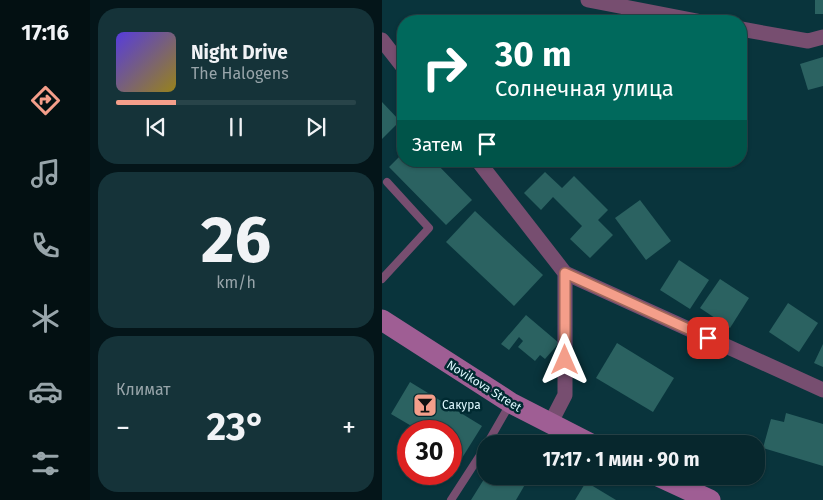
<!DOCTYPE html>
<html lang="ru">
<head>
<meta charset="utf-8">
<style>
  body { margin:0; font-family:"Fira Sans",sans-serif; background:#153339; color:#f1f3f6; height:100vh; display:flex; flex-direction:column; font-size:19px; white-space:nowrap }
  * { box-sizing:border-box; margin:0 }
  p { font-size:16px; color:#98a5aa }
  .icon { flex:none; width:28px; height:28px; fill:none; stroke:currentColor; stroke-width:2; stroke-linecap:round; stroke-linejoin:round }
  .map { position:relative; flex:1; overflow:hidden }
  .sheet { display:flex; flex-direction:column; gap:8px; padding:8px; background:#041519; width:292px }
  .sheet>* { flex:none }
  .hud { position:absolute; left:15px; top:15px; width:350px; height:152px; border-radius:20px; box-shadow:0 1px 4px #0004,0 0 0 1px #284449; background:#00695c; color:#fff; overflow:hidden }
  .speed { position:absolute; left:15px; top:420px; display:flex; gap:10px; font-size:25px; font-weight:700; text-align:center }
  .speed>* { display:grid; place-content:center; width:65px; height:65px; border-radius:50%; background:#07272d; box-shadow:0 1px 4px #0004,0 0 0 1px #284449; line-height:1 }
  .speed .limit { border:8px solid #d22; background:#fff; color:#111 }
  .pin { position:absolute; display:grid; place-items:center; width:42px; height:42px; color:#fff; margin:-21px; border-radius:10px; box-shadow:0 2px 8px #0006 }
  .me { position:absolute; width:55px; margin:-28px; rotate:0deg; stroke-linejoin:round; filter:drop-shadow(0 0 4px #0008) }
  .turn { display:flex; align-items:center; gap:18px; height:105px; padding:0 15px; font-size:22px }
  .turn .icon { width:65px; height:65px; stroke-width:2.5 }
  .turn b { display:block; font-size:35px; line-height:42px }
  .then { display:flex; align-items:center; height:48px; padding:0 15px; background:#0003; gap:10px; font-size:19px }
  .big { font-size:38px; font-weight:700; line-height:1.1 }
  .sheet .card { flex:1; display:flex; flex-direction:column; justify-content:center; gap:8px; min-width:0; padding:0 18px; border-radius:20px; background:#153339 }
  .sheet .dial { align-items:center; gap:0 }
  .dial b { font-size:65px; line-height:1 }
  .song { display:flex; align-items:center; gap:15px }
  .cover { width:60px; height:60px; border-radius:8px; background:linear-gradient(135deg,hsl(250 70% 55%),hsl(50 70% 35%)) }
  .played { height:5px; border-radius:2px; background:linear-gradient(90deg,#f49e8a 25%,#284449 25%) }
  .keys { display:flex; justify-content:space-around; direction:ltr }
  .heat { display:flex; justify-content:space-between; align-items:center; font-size:28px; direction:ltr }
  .trip { position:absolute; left:95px; top:435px; width:288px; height:50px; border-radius:20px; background:#07272d; box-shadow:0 1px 4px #0004,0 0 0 1px #284449; font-weight:700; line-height:50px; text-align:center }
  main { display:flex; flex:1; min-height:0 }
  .menu { display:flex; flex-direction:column; width:90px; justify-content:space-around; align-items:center; background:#031012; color:#98a5aa }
  .menu .icon { width:35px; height:35px }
  .menu .on { color:#f49e8a }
  .menu b { font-size:22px; color:#f1f3f6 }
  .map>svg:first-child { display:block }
  .building { fill:#2b6261 }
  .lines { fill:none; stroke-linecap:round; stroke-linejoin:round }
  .lane { stroke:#774e70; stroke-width:8 }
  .street { stroke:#774e70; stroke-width:15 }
  .secondary { stroke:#9f5e94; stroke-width:21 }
  .route-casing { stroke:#9f675a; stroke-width:12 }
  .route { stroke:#f49e8a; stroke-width:9 }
  .labels { text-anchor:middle; stroke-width:5; stroke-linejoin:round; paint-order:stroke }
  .street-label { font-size:12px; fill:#dcf7fd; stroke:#002a31 }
  .poi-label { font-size:12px; fill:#dcf7fd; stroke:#002a31; text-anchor:start }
</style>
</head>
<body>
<main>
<nav class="menu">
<b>17:16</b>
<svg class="icon on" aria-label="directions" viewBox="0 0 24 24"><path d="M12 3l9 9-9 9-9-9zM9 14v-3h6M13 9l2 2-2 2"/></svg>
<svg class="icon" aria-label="music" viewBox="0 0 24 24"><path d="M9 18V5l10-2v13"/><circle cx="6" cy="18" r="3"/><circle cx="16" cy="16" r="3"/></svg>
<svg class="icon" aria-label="phone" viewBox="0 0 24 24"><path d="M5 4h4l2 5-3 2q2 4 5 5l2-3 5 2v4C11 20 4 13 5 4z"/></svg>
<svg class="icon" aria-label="climate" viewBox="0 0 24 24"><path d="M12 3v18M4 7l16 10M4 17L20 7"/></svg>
<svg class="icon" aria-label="car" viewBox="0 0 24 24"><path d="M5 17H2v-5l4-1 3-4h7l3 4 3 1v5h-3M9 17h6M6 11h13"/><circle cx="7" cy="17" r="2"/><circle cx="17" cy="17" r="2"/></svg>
<svg class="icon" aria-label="filters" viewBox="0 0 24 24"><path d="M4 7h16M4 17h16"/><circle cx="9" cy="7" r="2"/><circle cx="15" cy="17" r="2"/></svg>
</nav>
<section class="sheet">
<div class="card">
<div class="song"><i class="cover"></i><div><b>Night Drive</b><p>The Halogens</p></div></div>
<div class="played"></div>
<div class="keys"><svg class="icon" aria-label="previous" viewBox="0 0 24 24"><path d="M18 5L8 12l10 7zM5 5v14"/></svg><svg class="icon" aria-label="pause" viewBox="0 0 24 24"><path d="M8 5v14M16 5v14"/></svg><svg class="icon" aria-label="next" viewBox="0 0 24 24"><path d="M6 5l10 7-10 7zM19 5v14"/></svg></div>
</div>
<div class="card dial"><b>26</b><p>km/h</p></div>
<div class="card"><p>Климат</p>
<div class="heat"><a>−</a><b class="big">23°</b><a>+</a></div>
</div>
</section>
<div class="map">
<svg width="441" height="500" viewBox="0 0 441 500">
  <rect width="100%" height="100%" fill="#09343c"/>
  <g class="building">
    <rect x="433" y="0" width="8" height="14"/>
    <path d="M441,57V86L426,90L418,64Z"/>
    <path d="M0,102L18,121L0,139Z"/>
    <path d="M21,153V161H52L90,200L64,225L7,167Z"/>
    <path d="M163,172L180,188L192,176L226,210L216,220L231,235L208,258L188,239L200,226L171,197L159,210L142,193Z"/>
    <path d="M258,200L289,241L264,260L233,218Z"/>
    <path d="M93,211L161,275L132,306L64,242Z"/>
    <path d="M297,260L327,280L308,309L278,290Z"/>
    <path d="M338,279L367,298L348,328L318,308Z"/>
    <path d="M406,303L436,323L417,352L387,332Z"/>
    <path d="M144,315L177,343L163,359L158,355L153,361L136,347L141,341L137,337L127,350L119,344Z"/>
    <path d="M235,343L292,378L271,412L214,378Z"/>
    <path d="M441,344V367L432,363Z"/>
    <path d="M28,382L100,426L80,458L69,450V431H38L9,414Z"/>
    <path d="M404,413L441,424V466L381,448L389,419L402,422Z"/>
    <path d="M104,476H148L134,500H89Z"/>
    <path d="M204,482L234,500H193Z"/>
  </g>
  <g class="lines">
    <g class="lane">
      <path d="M0,279L47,228L5,182"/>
      <path d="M105,444L128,404"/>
      <path d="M69,500L104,446"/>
    </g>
    <g class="street">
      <path d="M206,0L315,21"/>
      <path d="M359,29L426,41L441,37"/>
      <path d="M0,40L21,67"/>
      <path d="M96,161L183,273V395L168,424"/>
      <path d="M183,273L441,390"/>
    </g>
    <g class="secondary">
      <path d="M0,320L129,403L209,444"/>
      <path d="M276,476L328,500"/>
    </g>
  </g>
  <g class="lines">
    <g class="route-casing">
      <path id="route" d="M183,360V273L326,338"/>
    </g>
    <use href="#route" class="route"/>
  </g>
  <defs>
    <g id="bar-square" transform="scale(1.25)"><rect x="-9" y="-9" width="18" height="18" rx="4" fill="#f49e8a" stroke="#002a31"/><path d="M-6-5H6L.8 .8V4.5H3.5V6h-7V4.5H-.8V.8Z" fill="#111"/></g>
  </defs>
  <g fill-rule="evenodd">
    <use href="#bar-square" x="43" y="405"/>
  </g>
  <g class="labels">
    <g class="street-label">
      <text transform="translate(102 386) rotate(32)" y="4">Novikova Street</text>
    </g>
    <g class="poi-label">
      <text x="60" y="409">Сакура</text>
    </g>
  </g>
</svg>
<div class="speed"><div class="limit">30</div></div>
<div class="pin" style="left:326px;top:338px;background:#d93025"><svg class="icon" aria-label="arrive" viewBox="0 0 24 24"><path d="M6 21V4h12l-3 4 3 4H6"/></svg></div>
<svg class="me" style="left:183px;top:360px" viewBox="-20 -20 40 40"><path d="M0-17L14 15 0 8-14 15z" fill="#f49e8a" stroke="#fff" stroke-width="4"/></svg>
<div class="trip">17:17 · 1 мин · 90 m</div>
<div class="hud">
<div class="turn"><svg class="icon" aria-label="right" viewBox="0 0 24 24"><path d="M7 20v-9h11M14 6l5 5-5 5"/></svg><div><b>30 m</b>Солнечная улица</div></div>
<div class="then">Затем<svg class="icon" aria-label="arrive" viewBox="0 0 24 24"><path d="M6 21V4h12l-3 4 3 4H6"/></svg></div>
</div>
</div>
</main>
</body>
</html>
